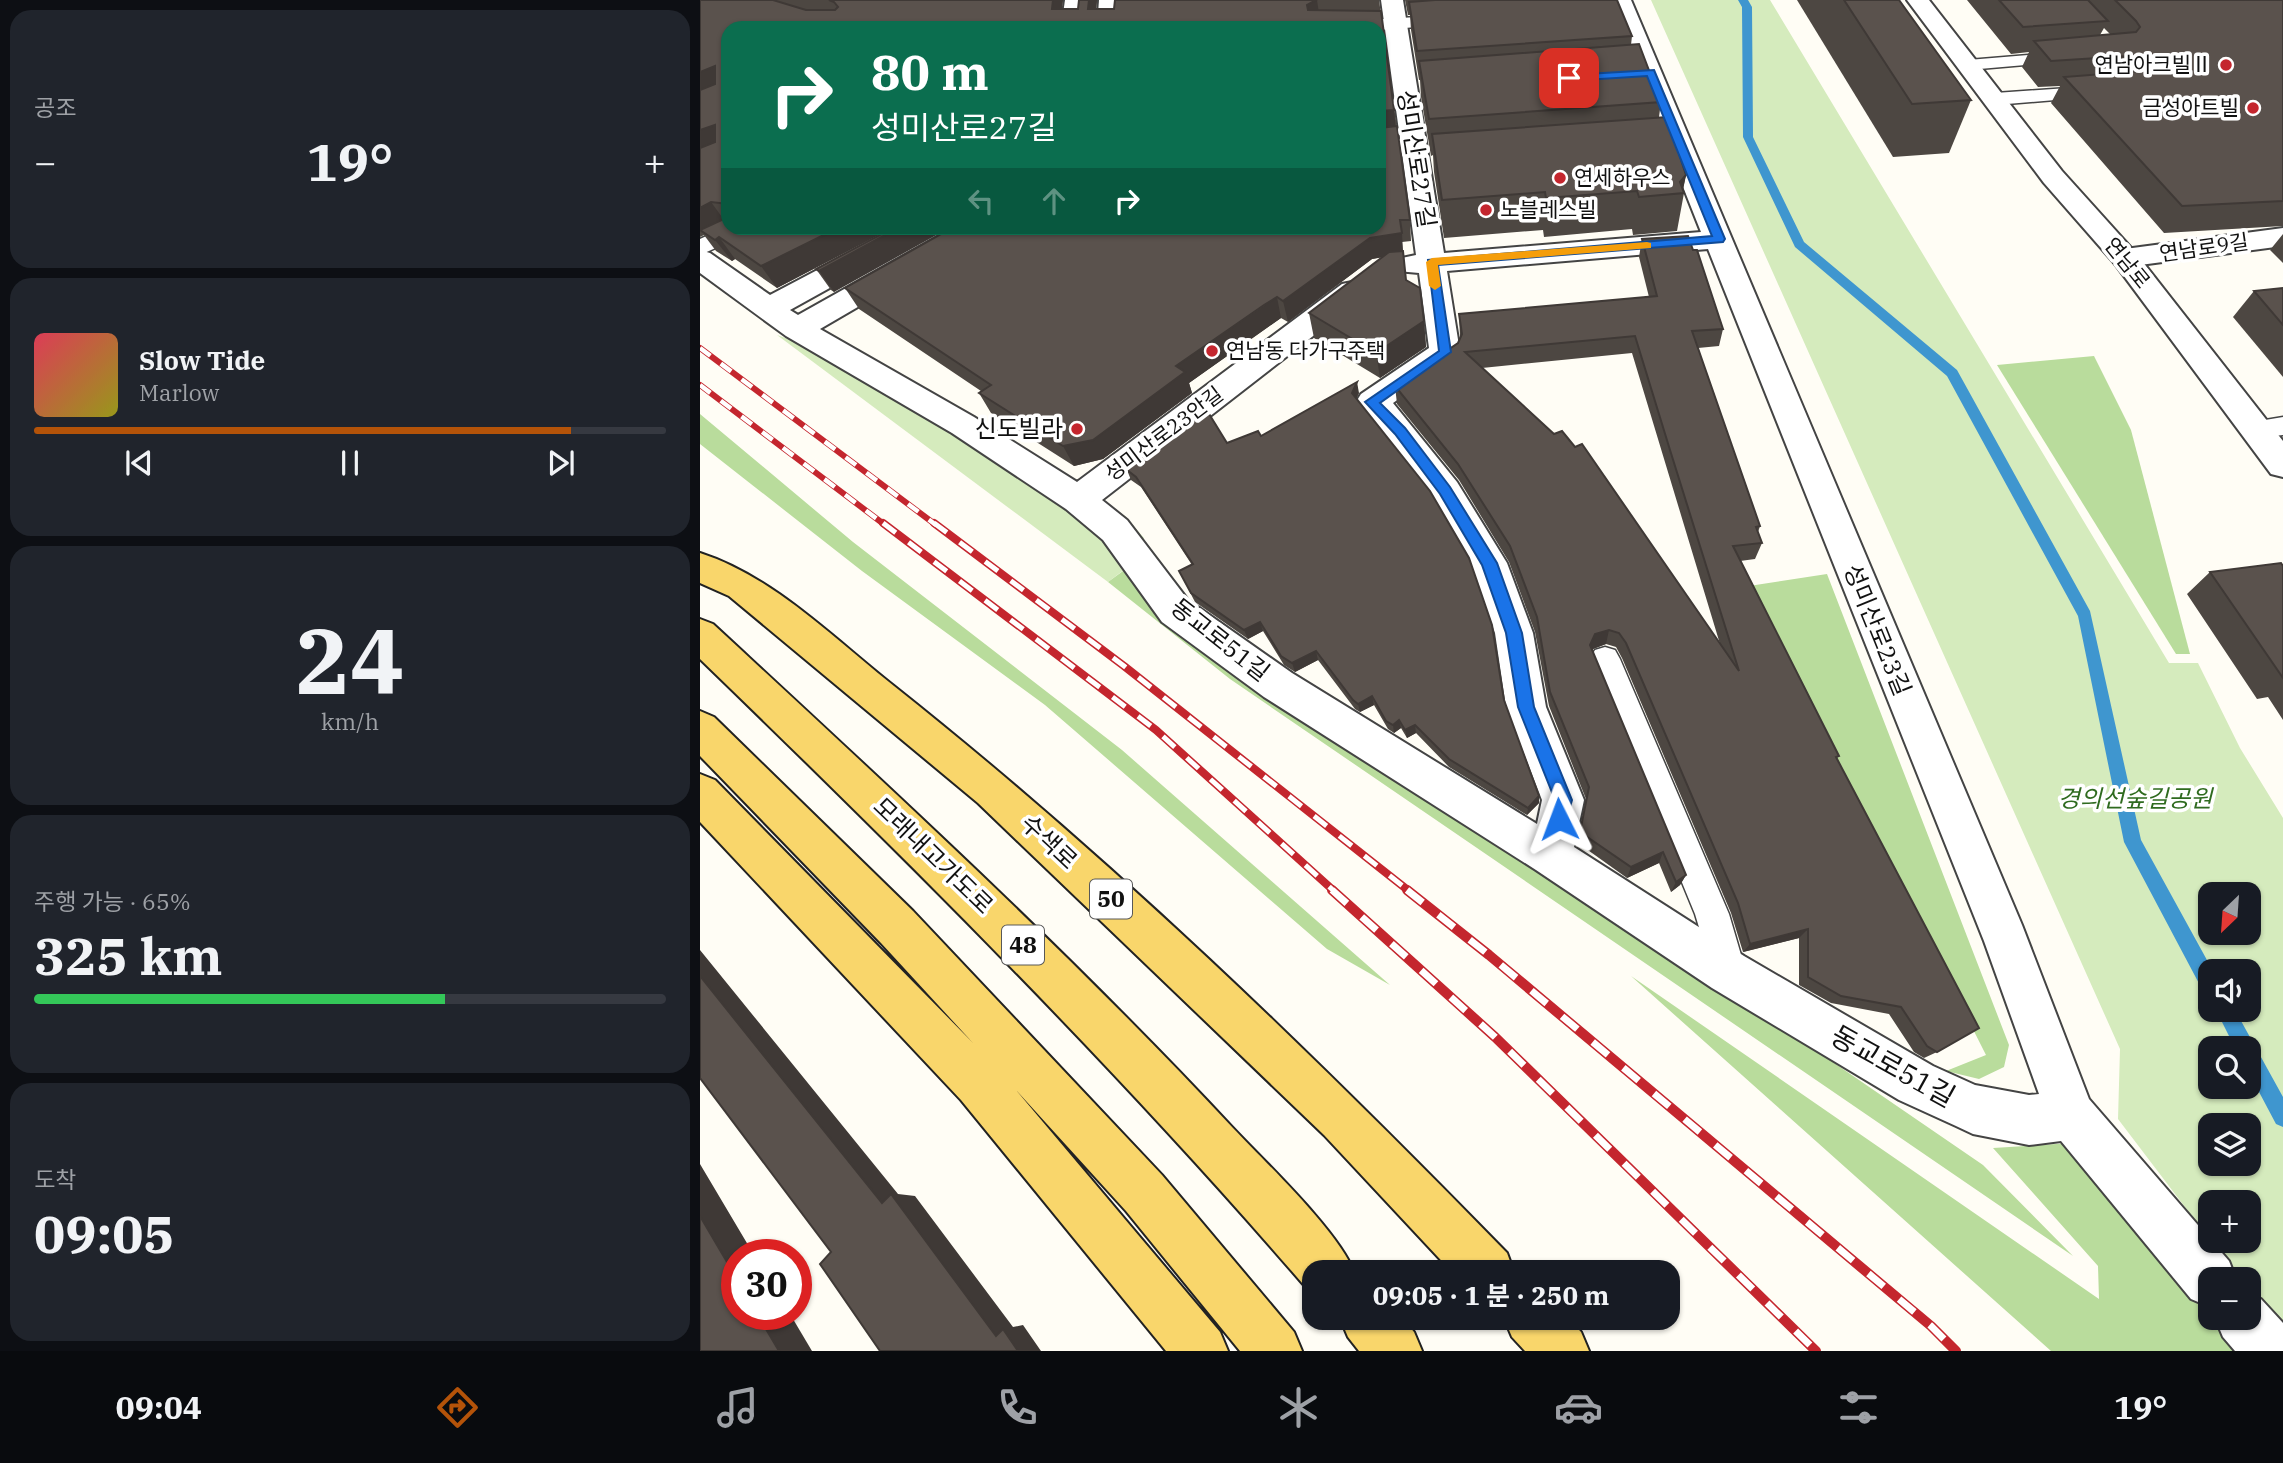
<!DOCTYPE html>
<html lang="ko">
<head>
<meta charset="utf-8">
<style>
  body { margin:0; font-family:"IBM Plex Serif","Noto Sans KR",serif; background:#20242c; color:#f1f3f6; height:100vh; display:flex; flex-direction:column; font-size:26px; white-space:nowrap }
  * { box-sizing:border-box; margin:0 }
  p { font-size:23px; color:#9ea1a6 }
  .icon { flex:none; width:38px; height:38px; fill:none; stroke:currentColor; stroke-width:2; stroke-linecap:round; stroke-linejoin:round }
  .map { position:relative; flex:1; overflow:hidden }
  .panel { display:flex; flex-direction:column; gap:10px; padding:10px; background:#0d0f14; width:700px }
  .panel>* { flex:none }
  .guide { position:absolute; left:21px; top:21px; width:665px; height:214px; border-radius:21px; box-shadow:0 2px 5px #0004; background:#0b6e4f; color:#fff; overflow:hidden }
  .needle { width:46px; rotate:205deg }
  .buttons { position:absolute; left:1498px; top:882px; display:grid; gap:14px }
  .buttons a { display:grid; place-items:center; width:63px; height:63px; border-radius:14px; background:#171b24; box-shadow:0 2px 5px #0004; font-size:35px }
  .speed { position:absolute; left:21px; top:1239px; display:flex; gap:14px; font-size:35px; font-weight:700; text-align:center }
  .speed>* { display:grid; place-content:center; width:91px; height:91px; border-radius:50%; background:#171b24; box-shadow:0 2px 5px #0004; line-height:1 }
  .speed .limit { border:10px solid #d22; background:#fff; color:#111 }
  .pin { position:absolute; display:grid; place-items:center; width:60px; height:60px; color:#fff; margin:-30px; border-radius:14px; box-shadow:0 4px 10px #0006 }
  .me { position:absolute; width:77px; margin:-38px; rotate:357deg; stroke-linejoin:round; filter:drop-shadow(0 0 5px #0008) }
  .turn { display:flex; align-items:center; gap:24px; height:147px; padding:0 35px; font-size:32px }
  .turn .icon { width:91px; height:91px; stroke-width:2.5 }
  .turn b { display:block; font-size:49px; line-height:60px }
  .lanes { display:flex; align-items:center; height:66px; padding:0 35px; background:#0003; justify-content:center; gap:35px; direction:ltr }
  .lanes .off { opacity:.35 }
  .big { font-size:52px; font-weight:700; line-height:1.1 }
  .panel .tile { flex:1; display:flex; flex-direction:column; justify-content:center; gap:10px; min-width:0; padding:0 24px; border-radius:21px; background:#20242c }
  .panel .dial { align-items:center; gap:0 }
  .dial b { font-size:91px; line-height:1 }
  .song { display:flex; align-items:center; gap:21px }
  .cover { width:84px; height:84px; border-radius:10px; background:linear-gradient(135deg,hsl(350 70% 55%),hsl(60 70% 35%)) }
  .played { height:7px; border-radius:4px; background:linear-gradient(90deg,#b45309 85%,#363941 85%) }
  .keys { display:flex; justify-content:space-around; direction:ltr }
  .heat { display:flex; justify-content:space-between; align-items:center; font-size:38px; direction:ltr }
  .charge { height:10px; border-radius:5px; background:linear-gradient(90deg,#34c759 65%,#363941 0) }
  .trip { position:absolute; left:602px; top:1260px; width:378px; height:70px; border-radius:21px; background:#171b24; box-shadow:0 2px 5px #0004; font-weight:700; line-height:70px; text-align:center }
  .menu { display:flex; height:112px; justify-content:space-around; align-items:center; background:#090b0e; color:#9ea1a6 }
  .menu .icon { width:49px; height:49px }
  .menu .current { color:#b45309 }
  .menu b { font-size:32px; color:#f1f3f6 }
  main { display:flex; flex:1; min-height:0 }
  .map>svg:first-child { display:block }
  .green { fill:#d5ebbd; fill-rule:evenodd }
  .forest { fill:#b9dc9c }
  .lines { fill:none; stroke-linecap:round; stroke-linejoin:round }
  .stream { fill:#3f96cf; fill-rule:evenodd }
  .service-casing { stroke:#444; stroke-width:3 }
  .minor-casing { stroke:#444; stroke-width:4 }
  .tertiary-casing { stroke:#444; stroke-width:4 }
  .primary-casing { stroke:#222; stroke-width:4 }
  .service { fill:#fff; fill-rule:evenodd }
  .minor { fill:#fff; fill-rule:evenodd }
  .tertiary { fill:#fff; fill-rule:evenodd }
  .primary { fill:#f9d66b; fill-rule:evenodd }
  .rail-far2-casing { stroke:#c4262e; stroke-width:6 }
  .rail-far1-casing { stroke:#c4262e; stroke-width:8 }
  .rail-casing { stroke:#c4262e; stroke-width:10 }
  .rail-far2 { stroke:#fff; stroke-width:4.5; stroke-dasharray:13; stroke-linecap:butt }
  .rail-far1 { stroke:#fff; stroke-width:5; stroke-dasharray:16; stroke-linecap:butt }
  .rail { stroke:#fff; stroke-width:7; stroke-dasharray:20; stroke-linecap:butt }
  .wall { fill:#4d4742; fill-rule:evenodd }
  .shaded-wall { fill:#3f3936 }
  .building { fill:#5a524d; stroke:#3f3936; stroke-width:2; fill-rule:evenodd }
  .route { fill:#1a73e8; stroke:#114b97; stroke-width:2 }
  .slow { fill:#f59e0b }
  .poi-dot { fill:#c4262e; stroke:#fff; stroke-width:2.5 }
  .labels { text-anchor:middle; stroke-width:7; stroke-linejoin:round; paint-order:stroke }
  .far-poi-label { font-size:21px; fill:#111; stroke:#fff; text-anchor:start }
  .far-street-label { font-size:21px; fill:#111; stroke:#fff }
  .shield { fill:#fff; stroke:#585858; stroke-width:2 }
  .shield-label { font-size:23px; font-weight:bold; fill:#111 }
  .street-label { font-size:24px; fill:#111; stroke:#fff }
  .poi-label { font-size:24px; fill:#111; stroke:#fff; text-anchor:end }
  .park-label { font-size:24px; font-style:italic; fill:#2f6b1f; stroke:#fff }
  .near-street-label { font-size:28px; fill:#111; stroke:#fff }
</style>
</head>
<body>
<main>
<section class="panel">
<div class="tile"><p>공조</p>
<div class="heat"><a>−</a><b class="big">19°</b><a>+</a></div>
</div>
<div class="tile">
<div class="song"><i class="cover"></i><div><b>Slow Tide</b><p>Marlow</p></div></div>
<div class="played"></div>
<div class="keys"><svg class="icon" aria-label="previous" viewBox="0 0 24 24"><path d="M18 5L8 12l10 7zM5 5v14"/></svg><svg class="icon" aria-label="pause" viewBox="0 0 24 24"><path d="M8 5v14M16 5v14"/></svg><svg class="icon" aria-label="next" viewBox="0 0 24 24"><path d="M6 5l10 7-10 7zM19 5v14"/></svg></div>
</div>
<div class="tile dial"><b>24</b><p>km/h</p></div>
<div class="tile"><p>주행 가능 · 65%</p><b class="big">325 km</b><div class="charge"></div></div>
<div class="tile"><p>도착</p><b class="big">09:05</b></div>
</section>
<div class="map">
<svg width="1583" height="1351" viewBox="0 0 1583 1351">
  <rect width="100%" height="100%" fill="#fffdf5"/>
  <g class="green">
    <path d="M951,0H1070L1469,663H1498L1540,748L1583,818V1335L1549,1290V1279H1540L1511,1241H1549V1202H1510V1240L1418,1119L1420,1049ZM1510,894H1549V933H1510ZM1510,971H1549V1010H1510ZM1510,1048H1549V1087H1510ZM1510,1125H1549V1164H1510Z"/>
    <path d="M77,335L136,356L425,516L444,538L433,563L408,582Z"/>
  </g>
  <g class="forest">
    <path d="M1394,356L1431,430L1490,654H1476L1297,365Z"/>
    <path d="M0,414L153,542L422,750L690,985L627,949L345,705L162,571L0,444Z"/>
    <path d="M423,571L509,646L1019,984L1283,1165L1373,1256L530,679L408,582Z"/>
    <path d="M1127,574L1309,1045L1304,1067L1279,1079L1246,1071L1286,1055L1049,586Z"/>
    <path d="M931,976L1399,1299L1398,1266L1293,1148L1372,1143L1510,1306V1318H1520L1548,1351H1351Z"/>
  </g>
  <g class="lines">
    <g class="stream">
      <path d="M1038,0H1048L1052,7L1053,137L1104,242L1257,370L1390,611L1441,840L1513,971H1510V993L1503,991L1424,842L1378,616L1247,376L1095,247L1043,137L1042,7Z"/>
      <path d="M1516,1010H1535L1583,1097V1127L1576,1124L1549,1073V1048H1535Z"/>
    </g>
    <g class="service-casing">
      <g id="service">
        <path d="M749,15L758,20L755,24L679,30L611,28L620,23Z"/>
        <path d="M1366,52L1375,57L1372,61L1268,70L1259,65L1268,60Z"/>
        <path d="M1396,86L1405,92L1403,96L1295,105L1286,99L1295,93Z"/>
        <path d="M28,226L52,228L49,233L0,255V239Z"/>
        <path d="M1583,417V435L1556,438L1547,435L1543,429L1547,423Z"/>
        <path d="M905,647L915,650L920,659L1029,914L1046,972L1040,984L1028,990L1016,984L995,914L890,659L895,650Z"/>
      </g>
    </g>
    <g class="minor-casing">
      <g id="minor">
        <path d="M365,0H387L383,28H361Z"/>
        <path d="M399,0H421L419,28H397Z"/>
        <path d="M681,0H703L744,253L1001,232L909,0H931L1322,925L1389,1099L1529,1261L1536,1279H1510V1307L1491,1299L1361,1141L1329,1145L1273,1134L1256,1126L1199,1100L1012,988L836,870L564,697L462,622L403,540L366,509L252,433L86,336L0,273V250L10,253L70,295L197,228H231L227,234L90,310L98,315L253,228H286L283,234L120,329L274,417L377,482L642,284L652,282L662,284L667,291L662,298L402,500L427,520L488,600L592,673L837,824L842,800L806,707L795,633L772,566L733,500L688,439L656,402L661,394L729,348L719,273L697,271L693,265L697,259L716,255ZM1008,249L1284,941L1339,1094L1329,1095L1275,1085L1233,1066L1044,956L874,847L884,800L846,707L833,633L807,563L757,482L693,403L756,359L760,352L747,271Z"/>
        <path d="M1583,228V246L1425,267L1415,264L1411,258L1415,252L1425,249Z"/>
        <path d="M1549,1294L1561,1299L1583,1323V1351H1535L1523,1337L1515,1318H1549Z"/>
      </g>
    </g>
    <g class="tertiary-casing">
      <path id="tertiary" d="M1207,0H1229L1362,171L1435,252L1583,441V477L1571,474L1415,264L1344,183Z"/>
    </g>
    <g class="primary-casing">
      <g id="primary">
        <path d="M0,553C74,577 133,638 194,686C412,859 613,1054 807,1253L814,1272H752L624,1135L278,803L29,596L0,583Z"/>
        <path d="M0,619L13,624C190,788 368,951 533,1128C565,1162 639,1232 654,1272H614V1293L609,1291C418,1069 211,863 0,659Z"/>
        <path d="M0,711L14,717L213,911L462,1175L594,1332L602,1351H540L426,1211L316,1090L520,1332L528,1351H466L261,1100L0,822V774L15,780L273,1043L181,943L0,756Z"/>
        <path d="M640,1318H702L714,1332L722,1351H659L648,1337Z"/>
        <path d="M804,1318H868L881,1332L889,1351H825L812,1337Z"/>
      </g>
    </g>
    <use href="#service" class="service"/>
    <use href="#minor" class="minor"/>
    <use href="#tertiary" class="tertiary"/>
    <use href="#primary" class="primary"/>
    <g class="rail-far2-casing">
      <g id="rail-far2">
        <path d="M0,348L236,525"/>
        <path d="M0,385L185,525"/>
      </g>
    </g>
    <g class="rail-far1-casing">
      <g id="rail-far1">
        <path d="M183,523L456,730L634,891"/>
        <path d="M234,523L424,666L709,891"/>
      </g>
    </g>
    <g class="rail-casing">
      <g id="rail">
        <path d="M632,890L795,1037L1116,1351"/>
        <path d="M707,890L789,955L1231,1326L1256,1351"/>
      </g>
    </g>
    <use href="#rail-far2" class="rail-far2"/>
    <use href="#rail-far1" class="rail-far1"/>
    <use href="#rail" class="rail"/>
  </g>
  <g class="wall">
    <path d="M0,0H363L362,9H378L379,0H397L396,9H414L415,0H679L710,220L711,241L702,242L706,280L724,321L726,347L680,378L614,338L609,313L682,257L672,259L588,322L581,318L489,383L492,393L403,459L374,466L291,413L279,393L281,391L159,309L145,288L679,228V28H28V228H192L77,288L35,259L32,261L16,251L4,235L0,237Z"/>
    <path d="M705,0H917L932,36L931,45L961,102L959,117L986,175L983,190L984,193L977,231L933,235L932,229L844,237L843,230L744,238L734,172L733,155L731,156L721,97L720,80H719L711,30L710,15H708Z"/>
    <path d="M1097,0H1199L1271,100L1249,153L1193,157Z"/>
    <path d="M1267,0H1583V226L1464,233L1351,103L1360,86L1338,87L1322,67L1329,52L1311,54ZM1404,28L1410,34L1400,35Z"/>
    <path d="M193,228L134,292L131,290L116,269Z"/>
    <path d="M1583,234V263L1570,250Z"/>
    <path d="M942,239L993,250L1023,329L1019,346L998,348L1060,526L1058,532L1062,543L1055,559L1040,561L1139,756L1137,758L1237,1052L1224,1058L1214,1052L1189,1014L1131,1003L1099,985V938L1043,952L1031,913L922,658L916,647L906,644L893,649L892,650L986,875L980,885L971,892L959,863L927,878L878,843L886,799L849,706L835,632L809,562L759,480L697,404L695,386L758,343L760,337L759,314L949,297L939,257ZM932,353L1020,644L782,368Z"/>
    <path d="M1583,288V377L1533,317L1554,291Z"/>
    <path d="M659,393L656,398L804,700L839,803L827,815L749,767L716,733L707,738L701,728L694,733L688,729L674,705L660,712L655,709L618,660L595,672L584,665L563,631L548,639L495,602L479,571L492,565L441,487L431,480L427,470L561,436Z"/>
    <path d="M1583,566V720L1568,697L1557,699L1487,594L1510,572Z"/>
  </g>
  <g class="shaded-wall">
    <path d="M353,0H363L359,28L352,9Z"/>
    <path d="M389,0H397L395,28L388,9Z"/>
    <path d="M617,0L620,20L610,26L607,5Z"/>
    <path d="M15,66L28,86L0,99V72Z"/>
    <path d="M694,110L696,131L679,133V111Z"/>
    <path d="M15,125L28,144L0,157V130Z"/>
    <path d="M986,175L982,193L980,182Z"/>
    <path d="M11,202L27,224L0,230V208Z"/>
    <path d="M138,228H192L77,288L61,266Z"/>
    <path d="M198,228H249L134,292L119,271Z"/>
    <path d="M702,233L703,254L672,259L588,322L583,301L670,238Z"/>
    <path d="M19,237L35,259L32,261L15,240Z"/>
    <path d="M577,297L581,318L489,383L492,393L403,459L374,466L363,446L476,366Z"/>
    <path d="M724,321L726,347L680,378L676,353Z"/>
    <path d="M657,382L659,393L654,404L652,393Z"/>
    <path d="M560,622L563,631L548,639L544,630Z"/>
    <path d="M909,630L906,644L893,649L888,660L890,645L895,634Z"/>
    <path d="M616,651L618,660L595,672L592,663Z"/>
    <path d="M672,696L674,705L660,712L658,704Z"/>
    <path d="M699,720L701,728L694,733L693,725Z"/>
    <path d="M715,725L716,733L707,738L705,730Z"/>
    <path d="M839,796V803L827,815L828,808Z"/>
    <path d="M963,852L959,863L927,878L931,867Z"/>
    <path d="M986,875L980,885L971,892L976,882Z"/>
    <path d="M1108,929L1099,938L1043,952L1050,944Z"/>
    <path d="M0,950L198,1194L215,1196L313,1327L323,1325L341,1351H318L296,1336L182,1203L0,976Z"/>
    <path d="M0,1164L54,1255H37V1279L0,1216Z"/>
    <path d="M57,1314H90L112,1351H79Z"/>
  </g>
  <g class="building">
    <path d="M0,0H73L106,10H135L138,7L134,2L129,0H353L352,9H378L379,0H389L388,9H414L415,0H616L607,5L608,10L681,11L694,110L679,111V28H28V204L11,202L0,208V148L15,142V125L0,130V90L15,84V66L0,72Z"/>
    <path d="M735,0H917L932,36L717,51L709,2Z"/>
    <path d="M1144,0H1199L1271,100L1212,104Z"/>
    <path d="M1299,0H1388L1408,21L1323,27Z"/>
    <path d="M1415,0H1583V201L1482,206L1364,77L1467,69L1472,64L1469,57L1460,54L1351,61L1334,41L1436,32L1440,27L1436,21Z"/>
    <path d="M939,44L961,102L729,119L719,61Z"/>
    <path d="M967,117L986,175L980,182L984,193L939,197L937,191L846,198L845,192L742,200L732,134Z"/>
    <path d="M697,126L710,220H700L702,233L670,238L583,301L577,297L564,305L476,366L485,372L393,440L363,446L279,393L291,385L145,288L252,228H679V128Z"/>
    <path d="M28,217V228H138L61,266L19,237L15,240L0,230Z"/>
    <path d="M193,228H198L119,271L116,269Z"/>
    <path d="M988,236L993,250H997L1023,329L992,331L1060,526L1056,527L1062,543L1033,546L1139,756L1136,757L1279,1028L1237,1052L1227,1046L1201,1007L1141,996L1108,977V929L1050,944L1038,903L926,643L919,633L909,630L895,634L890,645L986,875L976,882L963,852L931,867L880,832L889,787L850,692L837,617L810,546L758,464L695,386L758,343L762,334L759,314L957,296L942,239ZM935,336L970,450L1039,671L882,444L875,447L862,431L854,434L765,352Z"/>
    <path d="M703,251L706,280L720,288L724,321L676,353L609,313L689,252Z"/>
    <path d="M1583,288V325L1554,291Z"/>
    <path d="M657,382L652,393L730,491L769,558L792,625L804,700L839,796L828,808L749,759L715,725L705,730L699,720L693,725L686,721L672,696L658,704L653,700L616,651L592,663L581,656L560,622L544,630L491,593L479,571L493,564L436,477L427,470L506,409L527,443L558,431L561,436Z"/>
    <path d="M1581,563L1583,566V678L1510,572Z"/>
    <path d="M0,976L182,1203L191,1194L296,1336L303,1329L318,1351H180L120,1264L131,1252L0,1078Z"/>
    <path d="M0,1216L37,1279V1314H57L79,1351H0Z"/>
  </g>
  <path class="route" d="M954,70L1025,239L1023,242L738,265L751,352L680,403L705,428L750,487L797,563L822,633L834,707L872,800L865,824L859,827L853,824L851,819L855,800L818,707L806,633L782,565L740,494L695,434L665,402L739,351L728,260L1012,236L947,76L869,81L864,78L869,75Z"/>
  <path class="slow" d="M947,242L951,243V248L738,265L741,286L735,290L729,286L726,262L732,258Z"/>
  <g class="poi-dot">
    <circle cx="1526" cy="65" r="7"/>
    <circle cx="1553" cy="108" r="7"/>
    <circle cx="860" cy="178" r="7"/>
    <circle cx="786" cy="210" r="7"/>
    <circle cx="512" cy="351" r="7"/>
    <circle cx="377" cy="429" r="7"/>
  </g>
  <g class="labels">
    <g class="far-poi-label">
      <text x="1512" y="72" text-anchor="end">연남아크빌Ⅱ</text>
      <text x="1539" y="115" text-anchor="end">금성아트빌</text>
      <text x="874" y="185">연세하우스</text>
      <text x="800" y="217">노블레스빌</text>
      <text x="526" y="358">연남동 다가구주택</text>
    </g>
    <g class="far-street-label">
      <text transform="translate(1504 248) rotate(-8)" y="7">연남로9길</text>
      <text transform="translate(1427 263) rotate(51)" y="7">연남로</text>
      <text transform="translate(464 434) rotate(-37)" y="7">성미산로23안길</text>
    </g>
    <g class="shield">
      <rect x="390" y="879.5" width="42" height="39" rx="5"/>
      <rect x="302" y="925.5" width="42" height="39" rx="5"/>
    </g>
    <g class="shield-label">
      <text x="411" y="907">50</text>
      <text x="323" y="953">48</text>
    </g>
    <g class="street-label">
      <text transform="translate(716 159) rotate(81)" y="8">성미산로27길</text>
      <text transform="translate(1177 630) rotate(68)" y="8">성미산로23길</text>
      <text transform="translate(520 640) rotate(38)" y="8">동교로51길</text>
      <text transform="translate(349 842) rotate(43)" y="8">수색로</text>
      <text transform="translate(233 856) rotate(44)" y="8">모래내고가도로</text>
    </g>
    <g class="poi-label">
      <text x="363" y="437">신도빌라</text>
    </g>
    <g class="park-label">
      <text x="1435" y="807">경의선숲길공원</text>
    </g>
    <g class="near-street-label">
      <text transform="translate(1193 1066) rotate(29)" y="10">동교로51길</text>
    </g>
  </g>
</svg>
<div class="buttons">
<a><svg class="needle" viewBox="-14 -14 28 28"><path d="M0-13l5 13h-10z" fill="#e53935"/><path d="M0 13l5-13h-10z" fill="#9ea1a6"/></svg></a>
<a><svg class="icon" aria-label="sound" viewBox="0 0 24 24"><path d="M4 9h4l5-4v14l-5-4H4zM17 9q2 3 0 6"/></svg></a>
<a><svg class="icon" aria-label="search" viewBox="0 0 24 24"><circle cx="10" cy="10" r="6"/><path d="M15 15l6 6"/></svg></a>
<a><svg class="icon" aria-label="layers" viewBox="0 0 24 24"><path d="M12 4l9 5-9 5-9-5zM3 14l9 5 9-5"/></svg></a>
<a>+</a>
<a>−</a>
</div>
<div class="speed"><div class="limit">30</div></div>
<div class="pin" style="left:869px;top:78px;background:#d93025"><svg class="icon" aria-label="arrive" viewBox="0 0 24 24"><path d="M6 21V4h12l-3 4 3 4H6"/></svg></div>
<svg class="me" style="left:859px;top:819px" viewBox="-20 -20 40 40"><path d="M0-17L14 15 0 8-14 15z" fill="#1a73e8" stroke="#fff" stroke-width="4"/></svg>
<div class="trip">09:05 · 1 분 · 250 m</div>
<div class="guide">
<div class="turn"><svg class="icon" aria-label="right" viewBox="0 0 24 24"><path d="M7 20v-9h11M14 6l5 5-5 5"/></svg><div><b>80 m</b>성미산로27길</div></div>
<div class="lanes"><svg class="icon off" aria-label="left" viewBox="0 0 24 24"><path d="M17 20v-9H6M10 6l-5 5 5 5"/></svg><svg class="icon off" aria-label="ahead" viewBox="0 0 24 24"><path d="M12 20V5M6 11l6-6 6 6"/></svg><svg class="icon" aria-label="right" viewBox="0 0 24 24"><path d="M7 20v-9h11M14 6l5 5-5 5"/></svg></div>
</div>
</div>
</main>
<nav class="menu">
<b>09:04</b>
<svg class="icon current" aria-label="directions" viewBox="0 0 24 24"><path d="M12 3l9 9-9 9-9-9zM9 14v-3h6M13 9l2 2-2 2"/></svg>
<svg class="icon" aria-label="music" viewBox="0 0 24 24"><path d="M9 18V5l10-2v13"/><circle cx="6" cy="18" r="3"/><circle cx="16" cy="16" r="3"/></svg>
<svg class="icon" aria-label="phone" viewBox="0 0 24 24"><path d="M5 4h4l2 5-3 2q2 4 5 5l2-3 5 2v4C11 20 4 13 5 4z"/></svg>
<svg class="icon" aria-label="climate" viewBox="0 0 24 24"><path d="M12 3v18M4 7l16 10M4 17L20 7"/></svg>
<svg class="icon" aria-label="car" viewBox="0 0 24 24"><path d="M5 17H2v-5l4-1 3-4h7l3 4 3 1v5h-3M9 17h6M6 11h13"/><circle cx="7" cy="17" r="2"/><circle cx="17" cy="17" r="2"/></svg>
<svg class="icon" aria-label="filters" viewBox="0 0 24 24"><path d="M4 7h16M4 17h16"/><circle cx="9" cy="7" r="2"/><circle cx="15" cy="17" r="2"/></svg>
<b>19°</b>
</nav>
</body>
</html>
